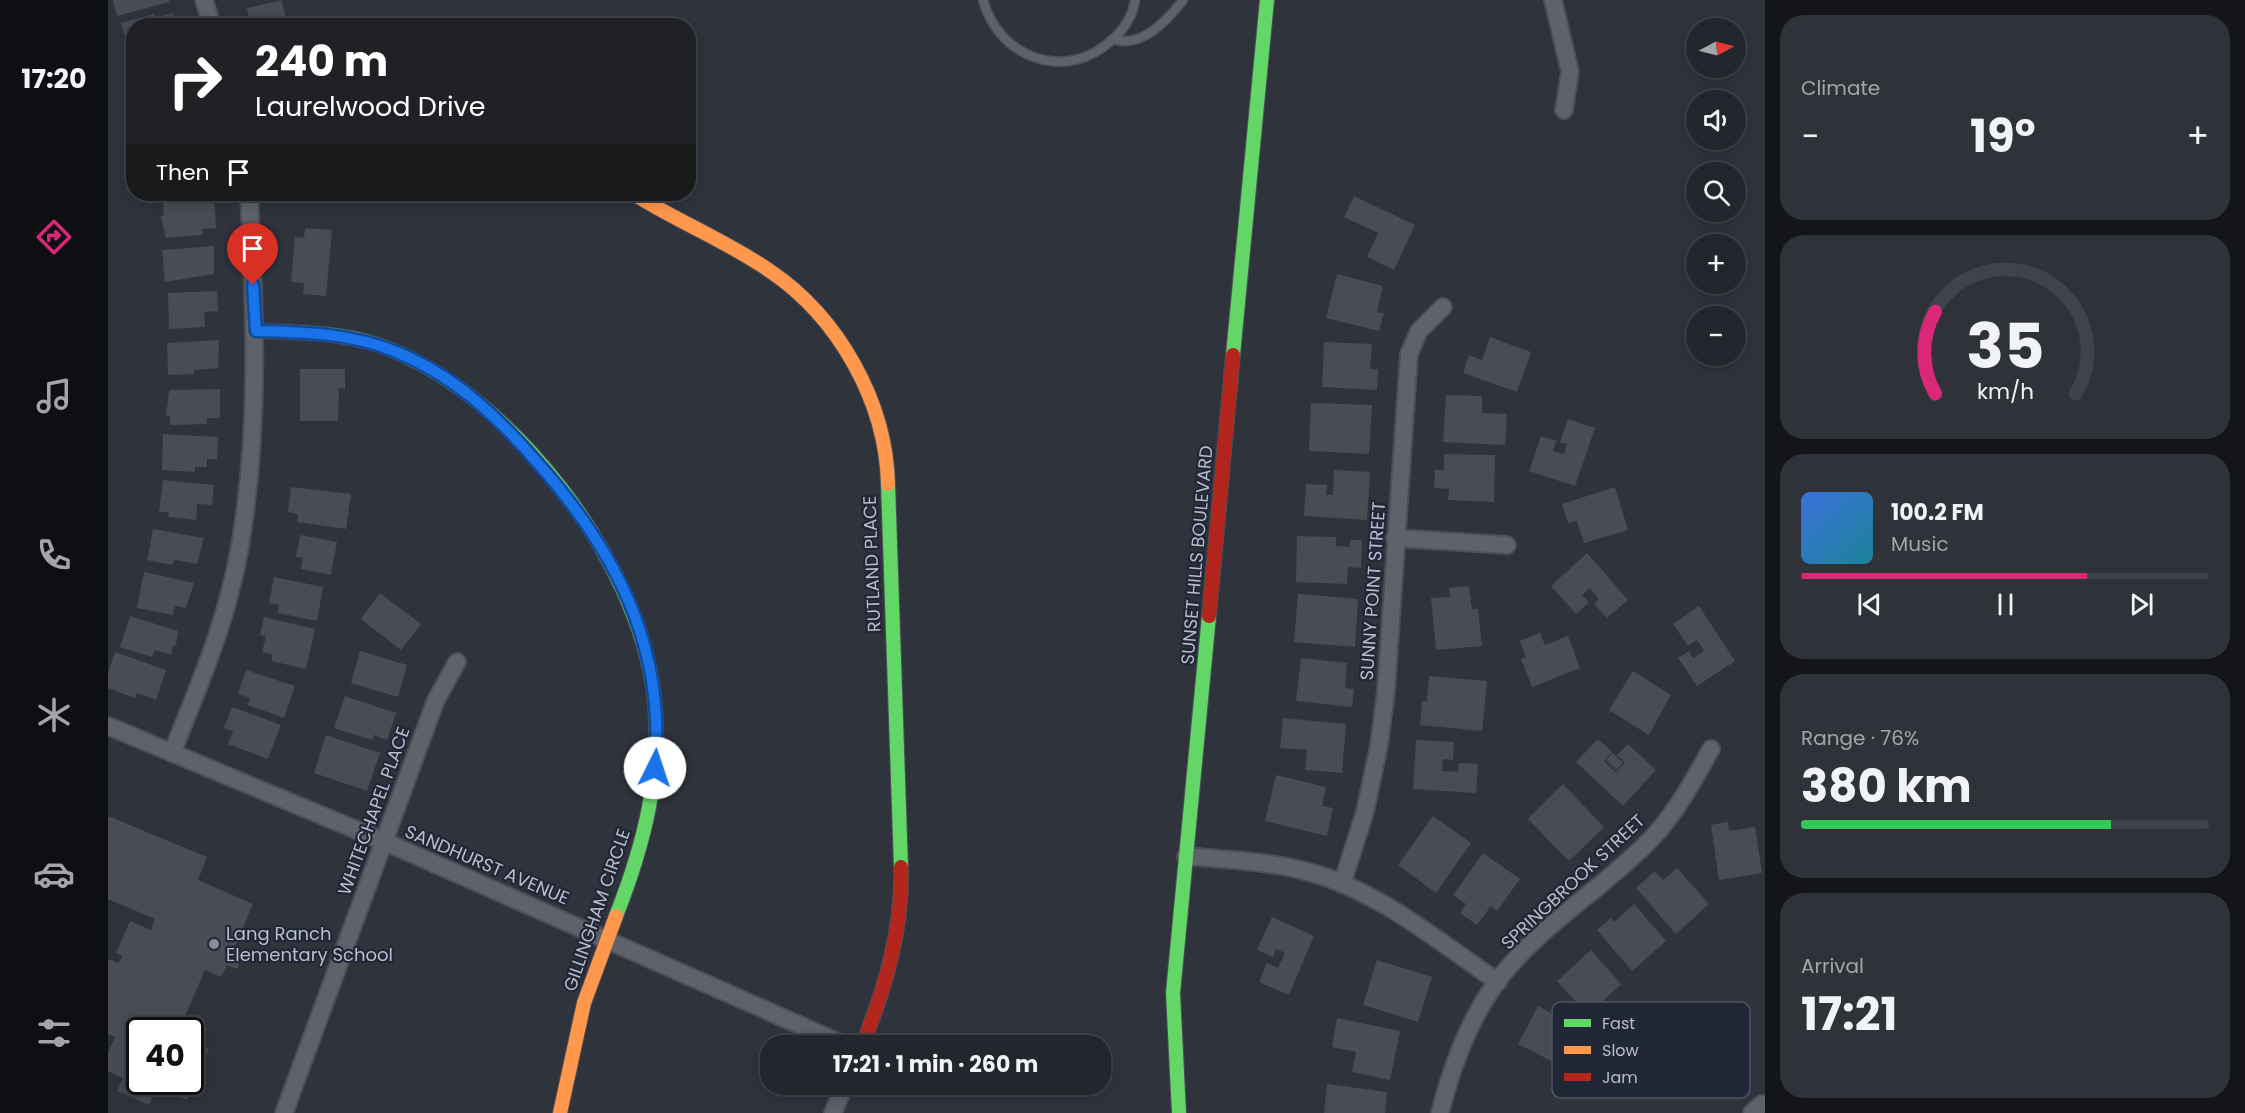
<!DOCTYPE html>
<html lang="en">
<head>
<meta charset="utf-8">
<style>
  body { margin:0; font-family:Poppins,sans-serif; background:#2f3239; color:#f1f3f6; height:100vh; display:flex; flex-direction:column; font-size:22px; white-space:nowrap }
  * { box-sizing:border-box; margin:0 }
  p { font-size:20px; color:#a3a5aa }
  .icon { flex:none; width:33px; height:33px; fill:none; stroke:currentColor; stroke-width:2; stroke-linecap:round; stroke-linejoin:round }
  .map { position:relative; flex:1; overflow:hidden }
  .panel { display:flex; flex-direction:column; gap:15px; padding:15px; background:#131519; width:480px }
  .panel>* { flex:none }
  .guide { position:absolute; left:18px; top:18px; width:570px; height:183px; border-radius:24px; box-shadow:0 3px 15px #0003,0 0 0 2px #404349; background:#202124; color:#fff; overflow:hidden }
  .needle { width:39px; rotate:83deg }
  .fabs { position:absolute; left:1578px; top:18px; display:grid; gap:12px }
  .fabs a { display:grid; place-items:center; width:60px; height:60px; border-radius:50%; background:#23262d; box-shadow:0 3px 15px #0003,0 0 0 2px #404349; font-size:30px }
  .speed { position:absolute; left:18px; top:1017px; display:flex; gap:12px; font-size:30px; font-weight:700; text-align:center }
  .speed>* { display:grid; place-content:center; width:78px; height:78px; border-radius:50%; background:#23262d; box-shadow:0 3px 15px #0003,0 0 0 2px #404349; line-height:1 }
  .speed .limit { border:3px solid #111; border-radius:9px; background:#fff; color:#111 }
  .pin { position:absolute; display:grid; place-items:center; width:51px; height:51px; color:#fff; margin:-62px -26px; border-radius:50% 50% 50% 0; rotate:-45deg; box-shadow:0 0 6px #0007 }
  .pin .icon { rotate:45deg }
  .me { position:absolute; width:66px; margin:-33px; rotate:4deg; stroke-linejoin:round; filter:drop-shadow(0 0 4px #0008) }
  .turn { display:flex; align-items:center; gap:21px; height:126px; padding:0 30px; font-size:27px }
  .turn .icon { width:78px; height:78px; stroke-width:2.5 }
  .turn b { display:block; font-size:42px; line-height:51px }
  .then { display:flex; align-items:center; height:57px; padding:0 30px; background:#0003; gap:12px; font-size:22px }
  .big { font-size:45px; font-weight:700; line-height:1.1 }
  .panel .tile { flex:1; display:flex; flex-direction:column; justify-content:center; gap:9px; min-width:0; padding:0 21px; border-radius:24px; background:#2f3239 }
  .panel .dial { align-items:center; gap:0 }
  .dial svg { height:156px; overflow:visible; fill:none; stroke:#404349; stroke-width:7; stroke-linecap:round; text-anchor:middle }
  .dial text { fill:#f1f3f6; stroke:none }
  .song { display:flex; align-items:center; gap:18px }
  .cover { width:72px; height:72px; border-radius:9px; background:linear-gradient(135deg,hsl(220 70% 55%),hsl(190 70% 35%)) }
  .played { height:6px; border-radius:3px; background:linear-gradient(90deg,#db2777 70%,#404349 70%) }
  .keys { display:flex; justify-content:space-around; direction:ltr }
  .heat { display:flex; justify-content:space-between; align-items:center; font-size:33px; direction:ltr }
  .charge { height:9px; border-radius:4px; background:linear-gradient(90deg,#34c759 76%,#404349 0) }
  .trip { position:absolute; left:652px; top:1035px; width:351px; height:60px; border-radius:24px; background:#23262d; box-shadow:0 3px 15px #0003,0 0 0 2px #404349; font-weight:700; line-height:60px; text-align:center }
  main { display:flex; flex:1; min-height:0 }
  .menu { display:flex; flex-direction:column; width:108px; justify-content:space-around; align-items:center; background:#0e0f12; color:#a3a5aa }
  .menu .icon { width:42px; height:42px }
  .menu .selected { color:#db2777 }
  .menu b { font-size:27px; color:#f1f3f6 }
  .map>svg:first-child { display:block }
  .building { fill:#494c54 }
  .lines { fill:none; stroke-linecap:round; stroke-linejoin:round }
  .lane-casing { stroke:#4d4f57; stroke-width:11 }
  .street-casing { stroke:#4d4f57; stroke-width:20 }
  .fast-casing { stroke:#4d4f57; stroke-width:16 }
  .slow-casing { stroke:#4d4f57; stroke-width:16 }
  .jam-casing { stroke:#4d4f57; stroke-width:16 }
  .lane { stroke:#5f626a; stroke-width:8 }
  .street { stroke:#5f626a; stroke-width:16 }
  .fast { stroke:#63d668; stroke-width:14 }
  .slow { stroke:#ff974d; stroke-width:14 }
  .jam { stroke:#b3261e; stroke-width:14 }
  .route-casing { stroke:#114b97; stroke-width:15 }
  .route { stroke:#1a73e8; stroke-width:10 }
  .poi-dot { fill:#898d9a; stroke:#212737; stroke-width:2 }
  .labels { text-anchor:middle; stroke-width:4.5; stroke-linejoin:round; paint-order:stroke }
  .street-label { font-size:18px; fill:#babecc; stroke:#212737 }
  .poi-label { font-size:18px; fill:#babecc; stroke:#212737; text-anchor:start }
  .key { fill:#212737; stroke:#4f5464; stroke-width:1.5 }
  .key-label { font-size:16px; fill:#babecc }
</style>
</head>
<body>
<main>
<nav class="menu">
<b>17:20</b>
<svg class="icon selected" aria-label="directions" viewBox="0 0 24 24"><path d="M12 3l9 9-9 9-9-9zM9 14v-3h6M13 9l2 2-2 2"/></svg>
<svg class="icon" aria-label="music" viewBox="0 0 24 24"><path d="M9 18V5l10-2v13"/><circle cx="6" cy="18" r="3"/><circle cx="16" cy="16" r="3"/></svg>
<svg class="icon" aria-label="phone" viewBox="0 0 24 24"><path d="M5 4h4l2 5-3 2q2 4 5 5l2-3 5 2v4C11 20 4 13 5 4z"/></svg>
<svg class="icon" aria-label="climate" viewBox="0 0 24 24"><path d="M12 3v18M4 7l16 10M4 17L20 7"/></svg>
<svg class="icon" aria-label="car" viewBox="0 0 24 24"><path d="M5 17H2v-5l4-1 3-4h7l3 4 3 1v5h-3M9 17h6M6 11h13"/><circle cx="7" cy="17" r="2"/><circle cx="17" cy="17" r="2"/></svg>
<svg class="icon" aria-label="filters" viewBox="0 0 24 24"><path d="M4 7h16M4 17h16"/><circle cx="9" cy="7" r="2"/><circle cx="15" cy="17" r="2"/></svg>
</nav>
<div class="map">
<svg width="1657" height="1113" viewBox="0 0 1657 1113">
  <rect width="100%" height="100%" fill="#2f333c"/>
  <g class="building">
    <path d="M5,0H61V2L9,16Z"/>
    <path d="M174,0L179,26H143L139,8Z"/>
    <path d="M65,13L68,26H26V54L22,55L13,23L46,14L47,18Z"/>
    <path d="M1246,196L1307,225L1286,270L1259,257L1270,233L1236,217Z"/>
    <path d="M106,198L108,228L94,229L95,235L58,238L53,216H56L55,202Z"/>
    <path d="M197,228L224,230L218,296L195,294L196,283L183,282L187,237L196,238Z"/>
    <path d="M106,246V274L57,282L54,250Z"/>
    <path d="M1229,274L1275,286L1269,312L1276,313L1271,331L1218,318Z"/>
    <path d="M109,291L110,311L96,312L97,327L61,329L60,293Z"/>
    <path d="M1382,337L1423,352L1409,392L1355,373L1361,355L1374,360Z"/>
    <path d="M111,340L110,368L86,370V374L60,375L59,343Z"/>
    <path d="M1216,342L1264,344L1262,369H1270L1269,390L1214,387Z"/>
    <path d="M192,369H237V389L231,388L230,421H192Z"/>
    <path d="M112,389V418H99V424L62,425V416H58L61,390Z"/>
    <path d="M1338,395L1374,396V413L1399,414L1397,445L1335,442Z"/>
    <path d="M1203,403L1264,405L1261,454L1201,451Z"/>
    <path d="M1460,419L1487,428L1467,486L1421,471L1433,436L1448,441L1445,451L1456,454L1459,444L1452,442Z"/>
    <path d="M55,434L110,437L109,459H99V467H87V472L54,470Z"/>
    <path d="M1336,454L1387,455L1386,502L1340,500L1341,489L1326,488L1327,470H1336Z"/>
    <path d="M1226,470L1262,472L1259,520L1196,516L1198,484L1219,485L1218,495H1225Z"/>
    <path d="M55,480L106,485L104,505L89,504L88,520L60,517L61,512H51Z"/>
    <path d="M183,487L243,494L238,529L189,522L190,514L180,512Z"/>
    <path d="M1507,487L1520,530L1476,543L1469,521L1460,523L1454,504Z"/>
    <path d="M45,529L96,538L89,564L67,560L64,565L39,560Z"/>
    <path d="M192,535L229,542L223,575L193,569L195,558L188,557Z"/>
    <path d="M1189,536L1228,537V546L1242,547V540H1254L1253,568L1240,567L1239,584L1188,582Z"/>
    <path d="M1479,553L1520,600L1499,618L1486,604L1491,599L1482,588L1474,595L1481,602L1468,614L1443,586Z"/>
    <path d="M36,572L86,583L78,608L67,606L65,615L29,608Z"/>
    <path d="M166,577L215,587L209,621L170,613L171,605L161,603Z"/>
    <path d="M1361,586L1364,609H1370L1374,646L1328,650L1323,598L1342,597L1341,588Z"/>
    <path d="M272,593L313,624L293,650L253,619Z"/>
    <path d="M1190,594L1250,599L1247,647L1186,642Z"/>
    <path d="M1591,606L1627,661L1589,686L1570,658L1581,651L1585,658L1596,651L1589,640L1580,646L1565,624Z"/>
    <path d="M22,616L70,631L68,645H65L63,655L47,650L44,657L12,647Z"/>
    <path d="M156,617L207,629L198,669L163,661L165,655L154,652L158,636L152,635Z"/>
    <path d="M1432,633L1437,645L1460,636L1472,668L1424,687L1413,659L1418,657L1412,641Z"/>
    <path d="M252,651L299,665L290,697L243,683Z"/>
    <path d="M7,652L58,670L48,700L29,693L27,698L0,688V673Z"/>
    <path d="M1193,658L1239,663L1237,688L1246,689L1244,707L1188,701Z"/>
    <path d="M138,670L187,686L176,718L140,705L142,698L130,694Z"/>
    <path d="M1525,671L1563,695L1541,735L1501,710Z"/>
    <path d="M1321,676L1379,681L1374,731L1312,725L1314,701H1319Z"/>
    <path d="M237,696L288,713L279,740L266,735L264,740L226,728Z"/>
    <path d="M124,707L173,725L160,759L120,744L125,731L116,728Z"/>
    <path d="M1175,718L1238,724L1234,773L1197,770L1199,750L1172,748Z"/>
    <path d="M218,735L272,753L259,791L206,773Z"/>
    <path d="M1490,739L1504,752L1496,761L1508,772L1517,763L1509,755L1520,744L1548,770L1515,806L1468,762Z"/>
    <path d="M1308,740L1346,742L1345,760L1335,759L1334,771L1350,772L1351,763L1370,764L1368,793L1305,789Z"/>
    <path d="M1505,753L1515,763L1508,770L1498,760Z"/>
    <path d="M1168,775L1218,787L1214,806L1225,808L1219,836L1157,821Z"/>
    <path d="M1455,784L1496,827L1461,861L1420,819Z"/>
    <path d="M0,816L99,857L90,880L145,904L125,951L135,955L129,969L119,965L113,977L97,970L71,1030H32V1082H82V1041L101,1049L79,1100L49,1087L41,1105L9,1091L15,1078L0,1071V1053L7,1037L0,1034V959L10,963L15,956L8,953L22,921L43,930L47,919L0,899Z"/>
    <path d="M1325,816L1363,843L1328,893L1290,865Z"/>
    <path d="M1620,822L1621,831L1647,827L1654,873L1611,880L1603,825Z"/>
    <path d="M1375,853L1412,879L1389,911L1383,906L1369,925L1352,913L1358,904L1345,895Z"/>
    <path d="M1569,868L1601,904L1568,934L1528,888L1547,871L1555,880Z"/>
    <path d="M1526,904L1558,941L1524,971L1489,930L1503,918L1506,922Z"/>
    <path d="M1164,917L1206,936L1181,995L1151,982L1159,963L1170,968L1177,953L1168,949L1165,957L1149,950Z"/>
    <path d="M1483,950L1513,984L1480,1015L1449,981Z"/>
    <path d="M1269,960L1324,977L1310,1022L1255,1005Z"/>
    <path d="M1430,1006L1480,1033L1461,1070L1410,1044Z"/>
    <path d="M1229,1018L1292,1031L1282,1080L1244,1072L1248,1052L1224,1047Z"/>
    <path d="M1219,1084L1279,1092L1277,1113H1216Z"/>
  </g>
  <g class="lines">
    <g class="lane-casing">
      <g id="lane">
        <path d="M875,0C891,59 959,83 1005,39C1016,29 1025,15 1027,0"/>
        <path d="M1005,39C1033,49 1059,21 1075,0"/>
      </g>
    </g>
    <g class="street-casing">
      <g id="street">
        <path d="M96,0L104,26"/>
        <path d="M1445,0L1462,72L1456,110"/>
        <path d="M1287,538L1399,545"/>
        <path d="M0,726L275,841L739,1046"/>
        <path d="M64,753C91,686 120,618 132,546C152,429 147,312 141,194"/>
        <path d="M1078,856C1119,860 1161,861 1201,872C1271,891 1331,942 1390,982"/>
        <path d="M1234,884L1257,812L1271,745L1278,691L1301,354L1311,331L1335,307"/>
        <path d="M176,1113L328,700L349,662"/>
        <path d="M725,1113L737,1084"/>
        <path d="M1332,1113C1343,1069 1359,1025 1385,987C1427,927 1495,890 1545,837C1569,811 1586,780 1603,749"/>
        <path d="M1644,1113L1654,1104"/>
      </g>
    </g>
    <g class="fast-casing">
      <g id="fast">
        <path d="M148,331C190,332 233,332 273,346C403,392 530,560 546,695C555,772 536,845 508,916"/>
        <path d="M1125,355L1159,0"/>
        <path d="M780,484L793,867"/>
        <path d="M1071,1113L1065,993L1101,616"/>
      </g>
    </g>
    <g class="slow-casing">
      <g id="slow">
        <path d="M526,194C570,222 619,241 662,271C730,317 778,401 780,484"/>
        <path d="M452,1113L476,1003L508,916"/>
      </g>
    </g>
    <g class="jam-casing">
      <g id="jam">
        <path d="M1101,616L1125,355"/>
        <path d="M754,1046C777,989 795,929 793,867"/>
      </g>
    </g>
    <use href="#lane" class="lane"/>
    <use href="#street" class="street"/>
    <use href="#fast" class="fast"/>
    <use href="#slow" class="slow"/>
    <use href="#jam" class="jam"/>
  </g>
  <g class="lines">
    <g class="route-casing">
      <path id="route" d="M145,285L148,331C195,332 242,333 286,351C344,374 388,415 428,461C507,550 558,646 547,768"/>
    </g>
    <use href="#route" class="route"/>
  </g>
  <circle class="poi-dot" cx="106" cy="944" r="6"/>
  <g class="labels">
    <g class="street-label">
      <text transform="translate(1089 555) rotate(-85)" y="6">SUNSET HILLS BOULEVARD</text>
      <text transform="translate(764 564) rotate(-92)" y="6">RUTLAND PLACE</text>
      <text transform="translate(1265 591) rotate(-86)" y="6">SUNNY POINT STREET</text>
      <text transform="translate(266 811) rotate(-70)" y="6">WHITECHAPEL PLACE</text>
      <text transform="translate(379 865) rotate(23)" y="6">SANDHURST AVENUE</text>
      <text transform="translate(1465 882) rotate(-43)" y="6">SPRINGBROOK STREET</text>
      <text transform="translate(489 910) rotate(-71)" y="6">GILLINGHAM CIRCLE</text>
    </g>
    <g class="poi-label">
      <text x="118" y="940">Lang Ranch<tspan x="118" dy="21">Elementary School</tspan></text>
    </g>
  </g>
  <rect x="1444" y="1002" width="198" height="96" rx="9" class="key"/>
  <rect x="1456" y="1019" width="27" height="8" fill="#63d668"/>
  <rect x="1456" y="1046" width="27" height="8" fill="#ff974d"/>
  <rect x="1456" y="1073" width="27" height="8" fill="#b3261e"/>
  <g class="key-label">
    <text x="1494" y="1029">Fast</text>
    <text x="1494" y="1056">Slow</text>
    <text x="1494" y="1083">Jam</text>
  </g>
</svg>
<div class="fabs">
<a><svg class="needle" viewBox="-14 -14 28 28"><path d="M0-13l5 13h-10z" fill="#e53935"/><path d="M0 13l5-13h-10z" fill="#a3a5aa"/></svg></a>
<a><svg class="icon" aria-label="sound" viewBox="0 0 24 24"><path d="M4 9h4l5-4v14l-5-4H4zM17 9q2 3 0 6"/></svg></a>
<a><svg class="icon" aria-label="search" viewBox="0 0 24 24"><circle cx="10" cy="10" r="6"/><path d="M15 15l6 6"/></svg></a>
<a>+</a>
<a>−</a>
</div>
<div class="speed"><div class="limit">40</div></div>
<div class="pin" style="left:145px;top:285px;background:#d93025"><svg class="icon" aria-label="arrive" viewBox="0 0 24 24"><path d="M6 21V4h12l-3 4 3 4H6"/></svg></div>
<svg class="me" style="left:547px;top:768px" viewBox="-20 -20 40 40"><circle r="19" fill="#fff"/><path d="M0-13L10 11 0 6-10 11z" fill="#1a73e8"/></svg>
<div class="trip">17:21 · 1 min · 260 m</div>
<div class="guide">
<div class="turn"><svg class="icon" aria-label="right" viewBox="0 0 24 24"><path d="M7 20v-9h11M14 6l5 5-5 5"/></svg><div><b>240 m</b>Laurelwood Drive</div></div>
<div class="then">Then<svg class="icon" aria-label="arrive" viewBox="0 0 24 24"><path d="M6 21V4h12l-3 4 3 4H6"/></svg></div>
</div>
</div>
<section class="panel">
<div class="tile"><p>Climate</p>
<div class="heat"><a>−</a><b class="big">19°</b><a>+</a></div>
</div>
<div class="tile dial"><svg viewBox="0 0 100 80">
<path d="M14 69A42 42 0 1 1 86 69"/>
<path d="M14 69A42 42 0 0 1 14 27" stroke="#db2777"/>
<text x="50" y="56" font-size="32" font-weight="700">35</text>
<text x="50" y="72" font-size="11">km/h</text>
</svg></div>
<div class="tile">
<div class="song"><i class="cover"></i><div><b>100.2 FM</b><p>Music</p></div></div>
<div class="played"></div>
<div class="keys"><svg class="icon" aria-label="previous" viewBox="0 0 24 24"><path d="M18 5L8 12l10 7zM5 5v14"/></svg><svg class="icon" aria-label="pause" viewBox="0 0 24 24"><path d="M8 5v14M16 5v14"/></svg><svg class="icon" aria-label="next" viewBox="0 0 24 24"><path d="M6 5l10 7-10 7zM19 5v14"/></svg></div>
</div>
<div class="tile"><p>Range · 76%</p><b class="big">380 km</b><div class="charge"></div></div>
<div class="tile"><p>Arrival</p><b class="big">17:21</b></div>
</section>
</main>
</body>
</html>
